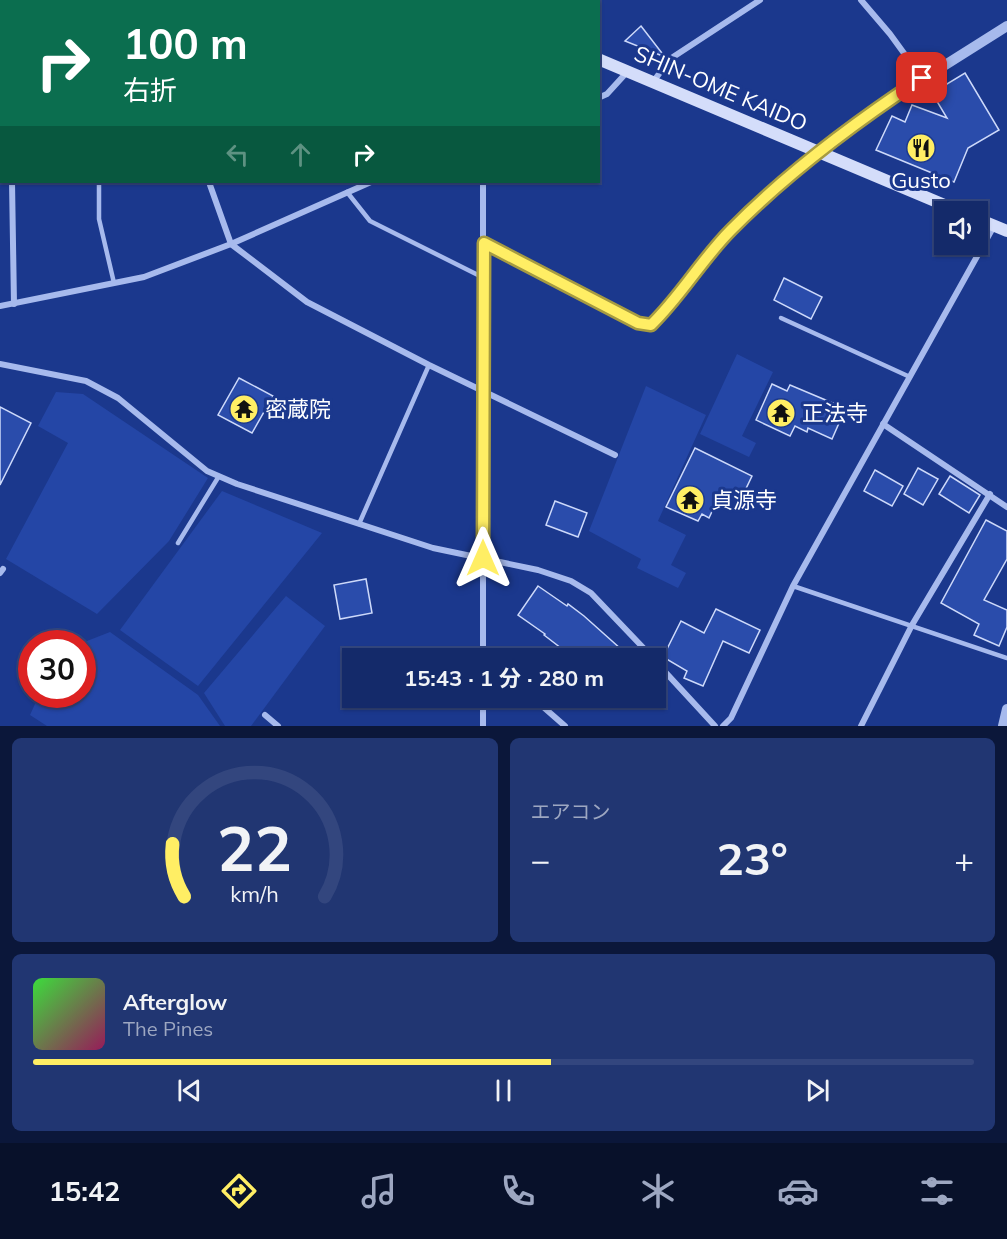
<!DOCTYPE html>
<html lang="ja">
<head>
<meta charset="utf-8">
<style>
  body { margin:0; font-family:Mulish,"Noto Sans JP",sans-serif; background:#213672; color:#f1f3f6; height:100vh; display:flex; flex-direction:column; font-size:22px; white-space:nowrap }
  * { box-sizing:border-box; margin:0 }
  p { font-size:20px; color:#9da7c1 }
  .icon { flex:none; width:33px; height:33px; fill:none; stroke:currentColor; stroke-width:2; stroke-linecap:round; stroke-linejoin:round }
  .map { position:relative; height:726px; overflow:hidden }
  .side { display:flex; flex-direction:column; gap:12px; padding:12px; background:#0b173a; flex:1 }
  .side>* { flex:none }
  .banner { position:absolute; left:0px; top:0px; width:600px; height:183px; box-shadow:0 2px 4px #0004,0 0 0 2px #33467e; background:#0b6e4f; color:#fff; overflow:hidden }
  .tools { position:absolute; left:934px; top:201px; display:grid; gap:12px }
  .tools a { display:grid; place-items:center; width:54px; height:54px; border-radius:0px; background:#142a6a; box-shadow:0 2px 4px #0004,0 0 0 2px #33467e; font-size:30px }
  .speed { position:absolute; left:18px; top:630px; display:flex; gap:12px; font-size:30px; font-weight:700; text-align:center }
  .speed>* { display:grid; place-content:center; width:78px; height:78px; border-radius:50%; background:#142a6a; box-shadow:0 2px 4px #0004,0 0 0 2px #33467e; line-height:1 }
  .speed .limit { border:9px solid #d22; background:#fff; color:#111 }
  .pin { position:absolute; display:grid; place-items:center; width:51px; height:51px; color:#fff; margin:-26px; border-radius:12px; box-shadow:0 3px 9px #0006 }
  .me { position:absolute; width:66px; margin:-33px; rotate:0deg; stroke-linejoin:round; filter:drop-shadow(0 0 4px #0008) }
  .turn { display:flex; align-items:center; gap:21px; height:126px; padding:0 24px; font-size:27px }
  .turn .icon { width:78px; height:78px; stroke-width:2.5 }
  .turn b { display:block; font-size:42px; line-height:51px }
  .lanes { display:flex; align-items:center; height:57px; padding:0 24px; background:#0003; justify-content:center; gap:30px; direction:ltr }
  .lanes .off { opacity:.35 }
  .big { font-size:45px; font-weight:700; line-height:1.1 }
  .side .widget { flex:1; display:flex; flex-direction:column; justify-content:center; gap:9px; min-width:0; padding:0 21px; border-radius:9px; background:#213672 }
  .side .dial { align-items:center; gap:0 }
  .dial svg { height:156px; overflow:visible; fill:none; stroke:#33467e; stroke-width:7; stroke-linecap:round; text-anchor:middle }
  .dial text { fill:#f1f3f6; stroke:none }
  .song { display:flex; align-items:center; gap:18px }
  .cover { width:72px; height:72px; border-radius:9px; background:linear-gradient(135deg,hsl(120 70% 55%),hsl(330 70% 35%)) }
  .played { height:6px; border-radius:3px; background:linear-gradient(90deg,#ffee64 55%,#33467e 55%) }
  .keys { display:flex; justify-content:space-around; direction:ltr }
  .heat { display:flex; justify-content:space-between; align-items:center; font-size:33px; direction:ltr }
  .side .tiles { flex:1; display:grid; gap:12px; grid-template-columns:1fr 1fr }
  .widget:last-child { grid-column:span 2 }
  .trip { position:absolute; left:342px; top:648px; width:324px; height:60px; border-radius:0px; background:#142a6a; box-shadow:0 2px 4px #0004,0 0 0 2px #33467e; font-weight:700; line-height:60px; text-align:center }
  .tab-bar { display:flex; height:96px; justify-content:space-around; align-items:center; background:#08112a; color:#9da7c1 }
  .tab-bar .icon { width:42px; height:42px }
  .tab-bar .on { color:#ffee64 }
  .tab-bar b { font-size:27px; color:#f1f3f6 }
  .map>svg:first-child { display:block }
  .green { fill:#2446a6 }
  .building { fill:#2a4cab; stroke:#cdd9fa; stroke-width:1.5 }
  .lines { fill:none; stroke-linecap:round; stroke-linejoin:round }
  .service { stroke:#a7baed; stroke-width:4.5 }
  .minor { stroke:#a7baed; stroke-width:6 }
  .tertiary { stroke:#a7baed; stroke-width:10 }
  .secondary { stroke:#d4ddfa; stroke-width:12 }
  .route-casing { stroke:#a69b41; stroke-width:15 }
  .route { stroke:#ffee64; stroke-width:10 }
  .labels { text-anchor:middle; stroke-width:6; stroke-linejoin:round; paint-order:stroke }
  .street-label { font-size:22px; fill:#fff; stroke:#1b388d }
  .poi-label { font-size:22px; fill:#fff; stroke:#1b388d; text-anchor:start }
</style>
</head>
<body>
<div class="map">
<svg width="1007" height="726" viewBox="0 0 1007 726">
  <rect width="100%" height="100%" fill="#1b388d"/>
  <g class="green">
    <path d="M737,354L773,372L742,436L756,443L749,457L700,434Z"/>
    <path d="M646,386L706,415L658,521L686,535L671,565L686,573L678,588L637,568L641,559L589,531Z"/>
    <path d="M56,392L83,394L208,478L169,541L97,614L6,559L68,443L38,426Z"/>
    <path d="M222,491L322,533L198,686L120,630Z"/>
    <path d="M286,596L325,626L251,726H225L204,693Z"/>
    <path d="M110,632L198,695L220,726H47L30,715L39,695L82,694L83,646L87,641Z"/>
  </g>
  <g class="building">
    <path d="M641,26L665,57L625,41Z"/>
    <path d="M965,73L999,130L968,148L954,182L876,150L892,116L905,122L912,105L947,118L932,93Z"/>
    <path d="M784,278L822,297L811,319L774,300Z"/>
    <path d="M239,378L273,396L252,433L218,415Z"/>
    <path d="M772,384L787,391L790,385L835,404L833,409L843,414L832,439L808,428L807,432L795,426L790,436L756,420Z"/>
    <path d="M0,407L31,423L0,485Z"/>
    <path d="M695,448L752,476L740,501L721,492L709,518L702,514L698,521L666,507Z"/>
    <path d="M918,468L938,479L923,505L904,494Z"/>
    <path d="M875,470L903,486L892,506L864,491Z"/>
    <path d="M950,476L980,495L969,513L939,494Z"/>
    <path d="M555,501L587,513L578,537L546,525Z"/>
    <path d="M986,520L1007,531V559L984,600L1007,610V627L999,646L974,635L979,624L941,603Z"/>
    <path d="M366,579L372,613L340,619L334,585Z"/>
    <path d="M538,586L567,606L568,604L584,616L631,658H574L544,635L545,634L518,615Z"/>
    <path d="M716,609L760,630L749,653L723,641L703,686L684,678L687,671L663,657L681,621L704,633Z"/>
  </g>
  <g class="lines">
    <g class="service">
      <path d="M139,2V0"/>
      <path d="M99,182V219L114,283"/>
      <path d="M347,192L370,221L484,278"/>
      <path d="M781,318L910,377"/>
      <path d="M359,524L429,365"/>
      <path d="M178,543L219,476"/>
      <path d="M793,586L1007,658"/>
    </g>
    <g class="minor">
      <path d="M861,0L890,34L922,78"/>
      <path d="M259,2V0"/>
      <path d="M399,2V0"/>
      <path d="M483,2V0"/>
      <path d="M653,82L670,59L760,0"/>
      <path d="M598,98L607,94L628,71"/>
      <path d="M0,148H2"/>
      <path d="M12,182L14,304"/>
      <path d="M211,182L210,185L231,244L307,302L429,365L615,455"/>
      <path d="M484,243L638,323L651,325L663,314L731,230L820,152"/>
      <path d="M0,306L144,277L231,244L371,182"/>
      <path d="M0,364L86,381L118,398L207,471L237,484L433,548L538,570L571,581L591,593L653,658"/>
      <path d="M883,424L1007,507"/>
      <path d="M0,573L3,569"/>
      <path d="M483,658V182"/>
      <path d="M656,662L715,726"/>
      <path d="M533,698L565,726"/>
      <path d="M265,715L278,726"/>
      <path d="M483,726V698"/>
      <path d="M723,726L731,718L793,586L994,226"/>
      <path d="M861,726L912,625L990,494"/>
    </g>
    <g class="tertiary">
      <path d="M820,152L877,108L1007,26"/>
      <path d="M1003,726L1007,709"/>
    </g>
    <g class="secondary">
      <path d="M462,0L465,2"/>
      <path d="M598,59L961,212"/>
      <path d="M978,219L1007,231"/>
    </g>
  </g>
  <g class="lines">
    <g class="route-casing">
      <path id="route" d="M483,558L484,243L638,323L651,325C681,296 702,259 731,230C788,172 854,123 922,78"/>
    </g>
    <use href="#route" class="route"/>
  </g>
  <defs>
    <g id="restaurant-disc" transform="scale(1.5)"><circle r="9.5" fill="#ffee64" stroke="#1b388d"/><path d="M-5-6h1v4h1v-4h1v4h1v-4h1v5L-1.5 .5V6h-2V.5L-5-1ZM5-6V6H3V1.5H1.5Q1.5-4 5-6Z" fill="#111"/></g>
    <g id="temple-disc" transform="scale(1.5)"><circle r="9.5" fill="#ffee64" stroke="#1b388d"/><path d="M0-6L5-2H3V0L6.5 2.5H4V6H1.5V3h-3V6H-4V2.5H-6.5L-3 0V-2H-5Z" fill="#111"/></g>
  </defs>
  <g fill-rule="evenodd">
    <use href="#restaurant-disc" x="921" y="148"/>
    <use href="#temple-disc" x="244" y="409"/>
    <use href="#temple-disc" x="781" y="413"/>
    <use href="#temple-disc" x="690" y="500"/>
  </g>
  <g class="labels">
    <g class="street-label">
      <text transform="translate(721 88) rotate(23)" y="8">SHIN-OME KAIDO</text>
    </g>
    <g class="poi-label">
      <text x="921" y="188" text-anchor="middle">Gusto</text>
      <text x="265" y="417">密蔵院</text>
      <text x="802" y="421">正法寺</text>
      <text x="711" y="508">貞源寺</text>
    </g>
  </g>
</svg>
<div class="tools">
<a><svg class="icon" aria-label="sound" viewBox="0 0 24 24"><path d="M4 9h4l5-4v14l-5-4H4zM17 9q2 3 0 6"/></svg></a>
</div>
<div class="speed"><div class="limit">30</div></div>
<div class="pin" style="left:922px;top:78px;background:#d93025"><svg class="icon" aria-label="arrive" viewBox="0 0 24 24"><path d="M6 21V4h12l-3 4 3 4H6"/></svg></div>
<svg class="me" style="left:483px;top:558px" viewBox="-20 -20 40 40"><path d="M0-17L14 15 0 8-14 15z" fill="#ffee64" stroke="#fff" stroke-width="4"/></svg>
<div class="trip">15:43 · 1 分 · 280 m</div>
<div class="banner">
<div class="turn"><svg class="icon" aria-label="right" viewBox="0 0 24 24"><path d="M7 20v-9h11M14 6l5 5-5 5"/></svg><div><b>100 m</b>右折</div></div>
<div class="lanes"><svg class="icon off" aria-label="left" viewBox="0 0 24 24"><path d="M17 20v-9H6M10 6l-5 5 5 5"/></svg><svg class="icon off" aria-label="ahead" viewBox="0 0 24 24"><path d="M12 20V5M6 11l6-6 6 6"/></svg><svg class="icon" aria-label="right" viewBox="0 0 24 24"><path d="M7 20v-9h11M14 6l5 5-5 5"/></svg></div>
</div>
</div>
<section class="side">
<div class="tiles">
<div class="widget dial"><svg viewBox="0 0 100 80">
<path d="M14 69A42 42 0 1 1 86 69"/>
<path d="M14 69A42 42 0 0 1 8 42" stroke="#ffee64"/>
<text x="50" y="56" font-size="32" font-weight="700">22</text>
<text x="50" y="72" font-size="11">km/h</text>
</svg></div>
<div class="widget"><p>エアコン</p>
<div class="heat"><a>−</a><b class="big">23°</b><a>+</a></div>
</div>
<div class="widget">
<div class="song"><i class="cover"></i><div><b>Afterglow</b><p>The Pines</p></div></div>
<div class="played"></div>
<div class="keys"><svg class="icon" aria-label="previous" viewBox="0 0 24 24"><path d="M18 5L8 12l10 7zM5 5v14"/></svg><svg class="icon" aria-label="pause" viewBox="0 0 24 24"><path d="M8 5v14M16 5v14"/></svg><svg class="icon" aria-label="next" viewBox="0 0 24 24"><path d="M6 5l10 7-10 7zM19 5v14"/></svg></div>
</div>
</div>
</section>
<nav class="tab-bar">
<b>15:42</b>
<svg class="icon on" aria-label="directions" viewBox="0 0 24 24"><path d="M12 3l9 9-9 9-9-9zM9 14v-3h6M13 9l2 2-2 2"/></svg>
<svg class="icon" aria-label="music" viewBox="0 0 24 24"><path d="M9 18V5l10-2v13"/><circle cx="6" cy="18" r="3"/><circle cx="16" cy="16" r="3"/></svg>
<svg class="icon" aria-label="phone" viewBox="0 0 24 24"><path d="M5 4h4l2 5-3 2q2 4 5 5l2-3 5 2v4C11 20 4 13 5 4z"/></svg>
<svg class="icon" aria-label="climate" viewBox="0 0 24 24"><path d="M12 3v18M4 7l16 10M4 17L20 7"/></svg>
<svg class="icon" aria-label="car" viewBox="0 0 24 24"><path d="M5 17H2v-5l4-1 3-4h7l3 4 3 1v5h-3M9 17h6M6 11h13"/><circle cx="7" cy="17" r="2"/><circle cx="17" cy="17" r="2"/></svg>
<svg class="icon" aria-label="filters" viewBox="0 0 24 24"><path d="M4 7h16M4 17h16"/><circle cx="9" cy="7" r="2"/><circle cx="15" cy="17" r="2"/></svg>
</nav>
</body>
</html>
